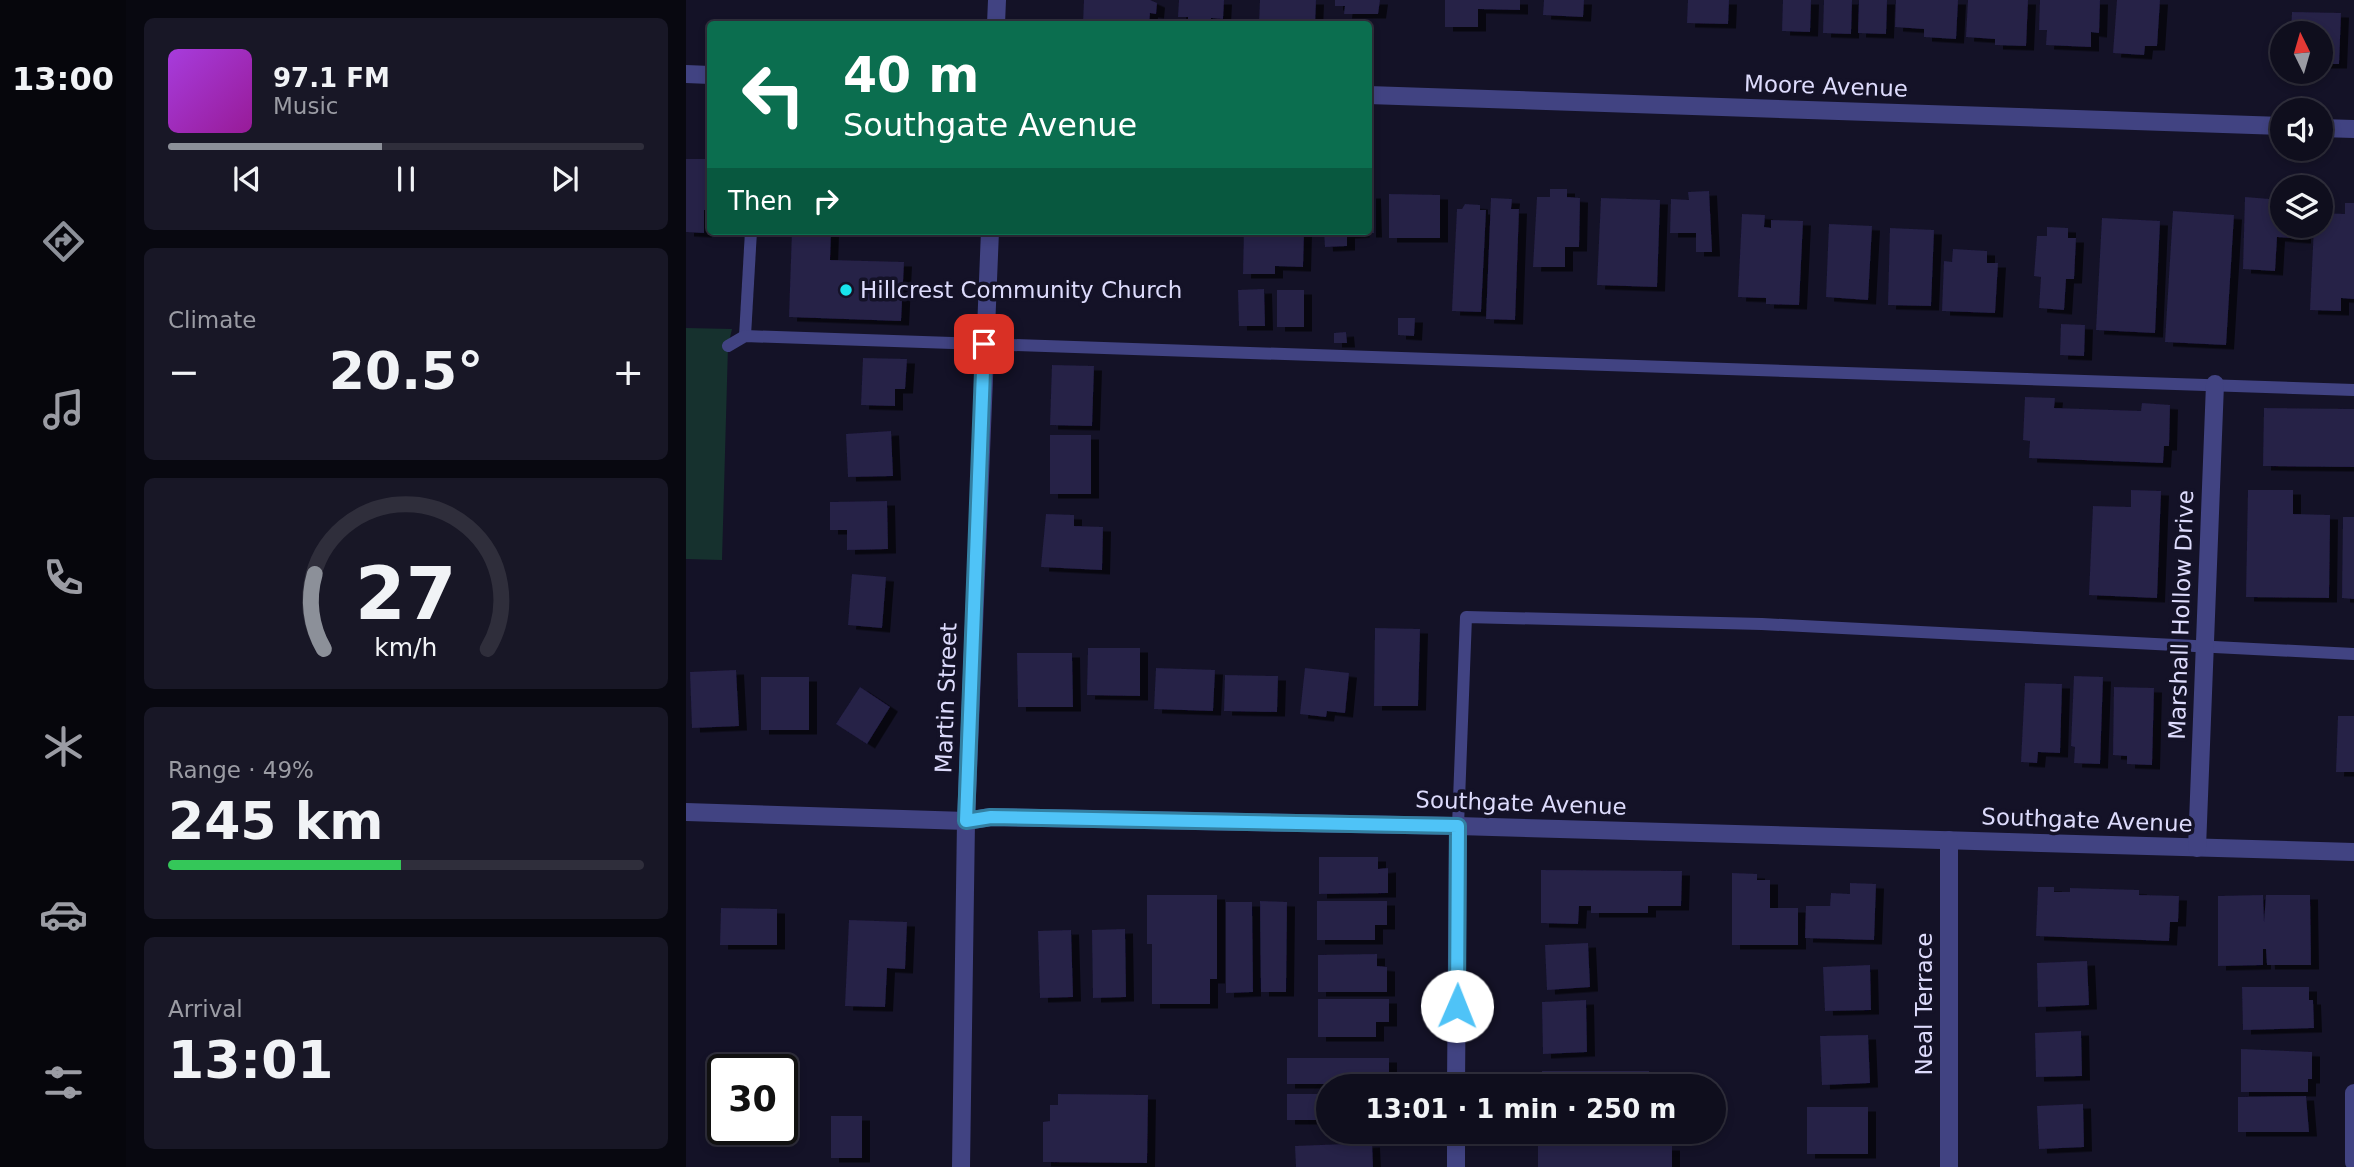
<!DOCTYPE html>
<html lang="en">
<head>
<meta charset="utf-8">
<style>
  body { margin:0; font-family:"DejaVu Sans",sans-serif; background:#181726; color:#f1f3f6; height:100vh; display:flex; flex-direction:column; font-size:26px; white-space:nowrap }
  * { box-sizing:border-box; margin:0 }
  p { font-size:23px; color:#9b9ca4 }
  .icon { flex:none; width:38px; height:38px; fill:none; stroke:currentColor; stroke-width:2; stroke-linecap:round; stroke-linejoin:round }
  .map { position:relative; flex:1; overflow:hidden }
  .drawer { display:flex; flex-direction:column; gap:18px; padding:18px; background:#080810; width:560px }
  .drawer>* { flex:none }
  .guide { position:absolute; left:21px; top:21px; width:665px; height:214px; border-radius:7px; box-shadow:0 4px 10px #0003,0 0 0 2px #2f2e3b; background:#0b6e4f; color:#fff; overflow:hidden }
  .needle { width:46px; rotate:355deg }
  .tools { position:absolute; left:1584px; top:21px; display:grid; gap:14px }
  .tools a { display:grid; place-items:center; width:63px; height:63px; border-radius:50%; background:#0f0e1d; box-shadow:0 4px 10px #0003,0 0 0 2px #2f2e3b; font-size:35px }
  .speed { position:absolute; left:21px; top:1054px; display:flex; gap:14px; font-size:35px; font-weight:700; text-align:center }
  .speed>* { display:grid; place-content:center; width:91px; height:91px; border-radius:50%; background:#0f0e1d; box-shadow:0 4px 10px #0003,0 0 0 2px #2f2e3b; line-height:1 }
  .speed .limit { border:4px solid #111; border-radius:10px; background:#fff; color:#111 }
  .pin { position:absolute; display:grid; place-items:center; width:60px; height:60px; color:#fff; margin:-30px; border-radius:14px; box-shadow:0 4px 10px #0006 }
  .me { position:absolute; width:77px; margin:-38px; rotate:1deg; stroke-linejoin:round; filter:drop-shadow(0 0 5px #0008) }
  .turn { display:flex; align-items:center; gap:24px; height:147px; padding:0 21px; font-size:32px }
  .turn .icon { width:91px; height:91px; stroke-width:2.5 }
  .turn b { display:block; font-size:49px; line-height:60px }
  .then { display:flex; align-items:center; height:66px; padding:0 21px; background:#0003; gap:14px; font-size:26px }
  .big { font-size:52px; font-weight:700; line-height:1.1 }
  .drawer .card { flex:1; display:flex; flex-direction:column; justify-content:center; gap:10px; min-width:0; padding:0 24px; border-radius:10px; background:#181726 }
  .drawer .dial { align-items:center; gap:0 }
  .dial svg { height:182px; overflow:visible; fill:none; stroke:#2f2e3b; stroke-width:7; stroke-linecap:round; text-anchor:middle }
  .dial text { fill:#f1f3f6; stroke:none }
  .song { display:flex; align-items:center; gap:21px }
  .cover { width:84px; height:84px; border-radius:10px; background:linear-gradient(135deg,hsl(280 70% 55%),hsl(300 70% 35%)) }
  .played { height:7px; border-radius:4px; background:linear-gradient(90deg,#8c9099 45%,#2f2e3b 45%) }
  .keys { display:flex; justify-content:space-around; direction:ltr }
  .heat { display:flex; justify-content:space-between; align-items:center; font-size:38px; direction:ltr }
  .charge { height:10px; border-radius:5px; background:linear-gradient(90deg,#34c759 49%,#2f2e3b 0) }
  .trip { position:absolute; left:630px; top:1074px; width:410px; height:70px; border-radius:35px; background:#0f0e1d; box-shadow:0 4px 10px #0003,0 0 0 2px #2f2e3b; font-weight:700; line-height:70px; text-align:center }
  main { display:flex; flex:1; min-height:0 }
  .dock { display:flex; flex-direction:column; width:126px; justify-content:space-around; align-items:center; background:#06060c; color:#9b9ca4 }
  .dock .icon { width:49px; height:49px }
  .dock .current { color:#8c9099 }
  .dock b { font-size:32px; color:#f1f3f6 }
  .map>svg:first-child { display:block }
  .green { fill:#16312e }
  .building { fill:#252047; filter:url(#shadow) }
  .lines { fill:none; stroke-linecap:round; stroke-linejoin:round }
  .service { stroke:#414382; stroke-width:12 }
  .minor { stroke:#414382; stroke-width:18 }
  .tertiary { stroke:#414382; stroke-width:18 }
  .route-casing { stroke:#337fa1; stroke-width:18 }
  .route { stroke:#4fc3f7; stroke-width:12 }
  .poi-dot { fill:#18e4ec; stroke:#141227; stroke-width:2.5 }
  .labels { text-anchor:middle; stroke-width:7; stroke-linejoin:round; paint-order:stroke }
  .street-label { font-size:23px; fill:#dddbfc; stroke:#141227 }
  .poi-label { font-size:23px; fill:#dddbfc; stroke:#141227; text-anchor:start }
</style>
</head>
<body>
<main>
<nav class="dock">
<b>13:00</b>
<svg class="icon current" aria-label="directions" viewBox="0 0 24 24"><path d="M12 3l9 9-9 9-9-9zM9 14v-3h6M13 9l2 2-2 2"/></svg>
<svg class="icon" aria-label="music" viewBox="0 0 24 24"><path d="M9 18V5l10-2v13"/><circle cx="6" cy="18" r="3"/><circle cx="16" cy="16" r="3"/></svg>
<svg class="icon" aria-label="phone" viewBox="0 0 24 24"><path d="M5 4h4l2 5-3 2q2 4 5 5l2-3 5 2v4C11 20 4 13 5 4z"/></svg>
<svg class="icon" aria-label="climate" viewBox="0 0 24 24"><path d="M12 3v18M4 7l16 10M4 17L20 7"/></svg>
<svg class="icon" aria-label="car" viewBox="0 0 24 24"><path d="M5 17H2v-5l4-1 3-4h7l3 4 3 1v5h-3M9 17h6M6 11h13"/><circle cx="7" cy="17" r="2"/><circle cx="17" cy="17" r="2"/></svg>
<svg class="icon" aria-label="filters" viewBox="0 0 24 24"><path d="M4 7h16M4 17h16"/><circle cx="9" cy="7" r="2"/><circle cx="15" cy="17" r="2"/></svg>
</nav>
<section class="drawer">
<div class="card">
<div class="song"><i class="cover"></i><div><b>97.1 FM</b><p>Music</p></div></div>
<div class="played"></div>
<div class="keys"><svg class="icon" aria-label="previous" viewBox="0 0 24 24"><path d="M18 5L8 12l10 7zM5 5v14"/></svg><svg class="icon" aria-label="pause" viewBox="0 0 24 24"><path d="M8 5v14M16 5v14"/></svg><svg class="icon" aria-label="next" viewBox="0 0 24 24"><path d="M6 5l10 7-10 7zM19 5v14"/></svg></div>
</div>
<div class="card"><p>Climate</p>
<div class="heat"><a>−</a><b class="big">20.5°</b><a>+</a></div>
</div>
<div class="card dial"><svg viewBox="0 0 100 80">
<path d="M14 69A42 42 0 1 1 86 69"/>
<path d="M14 69A42 42 0 0 1 10 36" stroke="#8c9099"/>
<text x="50" y="56" font-size="32" font-weight="700">27</text>
<text x="50" y="72" font-size="11">km/h</text>
</svg></div>
<div class="card"><p>Range · 49%</p><b class="big">245 km</b><div class="charge"></div></div>
<div class="card"><p>Arrival</p><b class="big">13:01</b></div>
</section>
<div class="map">
<svg width="1668" height="1167" viewBox="0 0 1668 1167">
  <defs>
    <filter id="shadow"><feDropShadow dx="8" dy="4.5" stdDeviation="0" flood-color="#0009"/></filter>
  </defs>
  <rect width="100%" height="100%" fill="#141227"/>
  <path class="green" d="M0,328L46,329L42,346L36,560L0,559Z"/>
  <g class="building">
    <path d="M398,0H464L471,3L470,14L464,13L463,24H397Z"/>
    <path d="M493,0H538L537,19L525,18V24H502V17H492Z"/>
    <path d="M574,0H630L629,24H573Z"/>
    <path d="M649,0H694L692,14H658L659,6H649Z"/>
    <path d="M759,0H834V10L792,9V27H759Z"/>
    <path d="M858,0H898L897,17L857,15Z"/>
    <path d="M1002,0H1043L1042,24L1001,23Z"/>
    <path d="M1097,0H1125L1124,32L1096,31Z"/>
    <path d="M1138,0H1166L1165,34L1137,33Z"/>
    <path d="M1173,0H1201L1200,34L1172,33Z"/>
    <path d="M1210,0H1272L1270,39L1238,37V29L1209,27Z"/>
    <path d="M1282,0H1342L1340,46L1309,45V39L1280,37Z"/>
    <path d="M1354,0H1414L1413,33L1405,32V47L1360,45L1361,30H1353Z"/>
    <path d="M1431,0H1474L1471,46H1459L1458,55L1427,53Z"/>
    <path d="M1606,12L1655,13L1653,64H1634V33H1605Z"/>
    <path d="M0,159H24V210H18V233L0,232Z"/>
    <path d="M864,189H881V197L894,198L893,247H879V267H847L851,197H864Z"/>
    <path d="M1023,191L1026,252H1010V233H984L985,199L1003,200L1002,192Z"/>
    <path d="M682,194H687L688,233H682Z"/>
    <path d="M703,194L754,195V238H703Z"/>
    <path d="M1559,197L1596,200V226H1617V239L1591,237L1589,271L1557,269Z"/>
    <path d="M805,198L826,199L825,209H833L829,320L800,319Z"/>
    <path d="M915,198L974,200L971,287L911,285Z"/>
    <path d="M1659,203H1668V299L1655,298V311L1624,310L1628,226H1634V213L1659,214Z"/>
    <path d="M779,204L794,205V210H800L795,312L766,311L771,209H776Z"/>
    <path d="M1487,211L1548,215L1540,345L1479,342Z"/>
    <path d="M1056,214L1079,215L1078,227L1085,228V220L1117,221L1113,305L1080,304V298L1052,297Z"/>
    <path d="M1416,218L1474,221L1469,333L1410,330Z"/>
    <path d="M1143,224L1186,226L1182,300L1140,297Z"/>
    <path d="M1361,227L1382,228V238H1390L1388,279H1380L1378,310L1353,308L1355,277L1348,276L1351,236H1361Z"/>
    <path d="M1204,228L1248,230L1245,306L1202,305Z"/>
    <path d="M106,231H145L144,260L218,262L215,321L103,317Z"/>
    <path d="M558,231H618L617,267L589,266V274H557Z"/>
    <path d="M638,231H675L676,233L661,234V246L639,247Z"/>
    <path d="M1267,249L1301,251V263H1312L1309,313L1256,311L1258,261L1266,262Z"/>
    <path d="M578,289L579,326H553L552,290Z"/>
    <rect x="591" y="290" width="27" height="37"/>
    <path d="M712,318H729L728,336L712,335Z"/>
    <path d="M1375,324L1399,325L1398,356L1374,355Z"/>
    <path d="M660,332L661,343H648V333Z"/>
    <path d="M177,358L221,359L219,389H209V406L175,405Z"/>
    <path d="M366,365L408,366L406,426L364,425Z"/>
    <path d="M1339,397L1369,398L1368,408L1455,411L1456,403L1484,405L1483,446H1478L1477,463L1343,458L1344,441L1337,440Z"/>
    <path d="M1578,408L1668,409V467L1577,466Z"/>
    <path d="M205,431L207,476L162,477L160,434Z"/>
    <rect x="364" y="435" width="41" height="59"/>
    <path d="M1445,490L1475,491L1471,598L1403,595L1407,506L1445,507Z"/>
    <path d="M1562,490H1607V514L1644,515L1643,598L1560,597Z"/>
    <path d="M201,501L202,549L161,550V530H144V502Z"/>
    <path d="M360,514L388,515V526L417,527L416,570L355,567Z"/>
    <path d="M1657,517H1668V599L1656,598Z"/>
    <path d="M166,574L200,577L196,628L162,625Z"/>
    <path d="M689,628L734,629L732,706H688Z"/>
    <path d="M402,648H454V696L401,695Z"/>
    <path d="M331,653H386L387,707H332Z"/>
    <path d="M470,668L529,670L527,711L468,709Z"/>
    <path d="M619,668L663,673L659,713L641,711L640,717L614,714Z"/>
    <path d="M50,670L53,726L6,728L4,672Z"/>
    <path d="M539,675L592,676L591,712L538,711Z"/>
    <path d="M1388,676L1417,677L1414,764L1388,763L1389,747L1385,746Z"/>
    <rect x="75" y="677" width="48" height="53"/>
    <path d="M1339,683L1376,684L1374,753L1352,752L1351,763L1335,762Z"/>
    <path d="M174,687L204,707L181,744L150,724Z"/>
    <path d="M1428,687L1468,688L1466,765L1441,764V756L1427,755Z"/>
    <path d="M1652,716H1668V772H1650Z"/>
    <path d="M633,857H692V869L702,868V893L633,894Z"/>
    <path d="M855,870L996,871L995,906H962V913H905V906H893L892,924L855,923Z"/>
    <path d="M1046,873L1071,874V880H1084V908H1112V945H1046Z"/>
    <path d="M1164,883L1190,884L1188,940L1119,938L1120,906H1144L1145,893L1164,894Z"/>
    <path d="M1352,887H1368V892H1384V888L1453,890V895L1493,896L1492,922H1484L1483,941L1350,936Z"/>
    <path d="M461,895H531V979H524V1004H466V944H461Z"/>
    <path d="M1577,895L1578,922L1580,895H1624L1625,965H1581L1580,949H1577V965L1532,966V896Z"/>
    <path d="M574,901L601,902L600,992H575Z"/>
    <path d="M631,901H701V925H689V940H631Z"/>
    <path d="M540,902H566L567,992L540,993Z"/>
    <path d="M35,908L91,909V945H34Z"/>
    <path d="M163,920L221,922L219,969L201,968L199,1007L159,1006Z"/>
    <path d="M439,929L440,997L407,998L406,930Z"/>
    <path d="M385,930L387,997L354,998L352,931Z"/>
    <path d="M902,943L904,987L861,990L859,945Z"/>
    <path d="M691,954V966L701,967V992H632V955Z"/>
    <path d="M1401,961L1403,1005L1352,1007L1351,963Z"/>
    <path d="M1184,965L1185,1010L1139,1011L1137,967Z"/>
    <path d="M1556,987H1623V1000H1627L1628,1028L1557,1030Z"/>
    <path d="M632,999H703V1022H690V1037H632Z"/>
    <path d="M900,1000L901,1052L857,1054L856,1002Z"/>
    <path d="M1395,1031L1396,1076L1350,1077L1349,1033Z"/>
    <path d="M1182,1035L1184,1083L1136,1085L1134,1036Z"/>
    <path d="M1555,1049L1626,1052V1079H1622V1092H1555Z"/>
    <rect x="601" y="1058" width="102" height="26"/>
    <path d="M856,1071H963V1077H979L978,1087H856Z"/>
    <path d="M372,1094L462,1095L461,1163L357,1162V1122L364,1121V1105H372Z"/>
    <rect x="601" y="1094" width="41" height="26"/>
    <path d="M1620,1096L1623,1132H1552V1097Z"/>
    <path d="M1397,1104L1398,1147L1353,1149L1351,1106Z"/>
    <rect x="1121" y="1107" width="61" height="47"/>
    <rect x="145" y="1116" width="31" height="42"/>
    <path d="M686,1143L687,1167H610L609,1146Z"/>
    <path d="M852,1144L986,1146V1167H852Z"/>
  </g>
  <g class="lines">
    <g class="service">
      <path d="M59,336L65,231"/>
      <path d="M42,346L59,336L1668,390"/>
      <path d="M772,826L780,617L1076,624L1668,654"/>
    </g>
    <g class="minor">
      <path d="M0,74L24,75"/>
      <path d="M682,95L1596,126"/>
      <path d="M1634,128L1668,129"/>
      <path d="M0,812L280,821L305,817L772,826L1668,852"/>
      <path d="M1511,848L1529,384"/>
      <path d="M770,1087L772,826"/>
      <path d="M1668,1093V1162"/>
      <path d="M770,1167V1132"/>
      <path d="M1263,1167V840"/>
    </g>
    <g class="tertiary">
      <path d="M310,24L311,0"/>
      <path d="M275,1167L280,821L304,231"/>
    </g>
  </g>
  <g class="lines">
    <g class="route-casing">
      <path id="route" d="M298,344L280,821L305,817L772,826L771,1006"/>
    </g>
    <use href="#route" class="route"/>
  </g>
  <circle class="poi-dot" cx="160" cy="290" r="7"/>
  <g class="labels">
    <g class="street-label">
      <text transform="translate(1140 86) rotate(2)" y="8">Moore Avenue</text>
      <text transform="translate(1495 615) rotate(-88)" y="8">Marshall Hollow Drive</text>
      <text transform="translate(260 698) rotate(-88)" y="8">Martin Street</text>
      <text transform="translate(835 803) rotate(2)" y="8">Southgate Avenue</text>
      <text transform="translate(1401 820) rotate(2)" y="8">Southgate Avenue</text>
      <text transform="translate(1238 1004) rotate(-90)" y="8">Neal Terrace</text>
    </g>
    <g class="poi-label">
      <text x="174" y="298">Hillcrest Community Church</text>
    </g>
  </g>
</svg>
<div class="tools">
<a><svg class="needle" viewBox="-14 -14 28 28"><path d="M0-13l5 13h-10z" fill="#e53935"/><path d="M0 13l5-13h-10z" fill="#9b9ca4"/></svg></a>
<a><svg class="icon" aria-label="sound" viewBox="0 0 24 24"><path d="M4 9h4l5-4v14l-5-4H4zM17 9q2 3 0 6"/></svg></a>
<a><svg class="icon" aria-label="layers" viewBox="0 0 24 24"><path d="M12 4l9 5-9 5-9-5zM3 14l9 5 9-5"/></svg></a>
</div>
<div class="speed"><div class="limit">30</div></div>
<div class="pin" style="left:298px;top:344px;background:#d93025"><svg class="icon" aria-label="arrive" viewBox="0 0 24 24"><path d="M6 21V4h12l-3 4 3 4H6"/></svg></div>
<svg class="me" style="left:771px;top:1006px" viewBox="-20 -20 40 40"><circle r="19" fill="#fff"/><path d="M0-13L10 11 0 6-10 11z" fill="#4fc3f7"/></svg>
<div class="trip">13:01 · 1 min · 250 m</div>
<div class="guide">
<div class="turn"><svg class="icon" aria-label="left" viewBox="0 0 24 24"><path d="M17 20v-9H6M10 6l-5 5 5 5"/></svg><div><b>40 m</b>Southgate Avenue</div></div>
<div class="then">Then<svg class="icon" aria-label="right" viewBox="0 0 24 24"><path d="M7 20v-9h11M14 6l5 5-5 5"/></svg></div>
</div>
</div>
</main>
</body>
</html>
